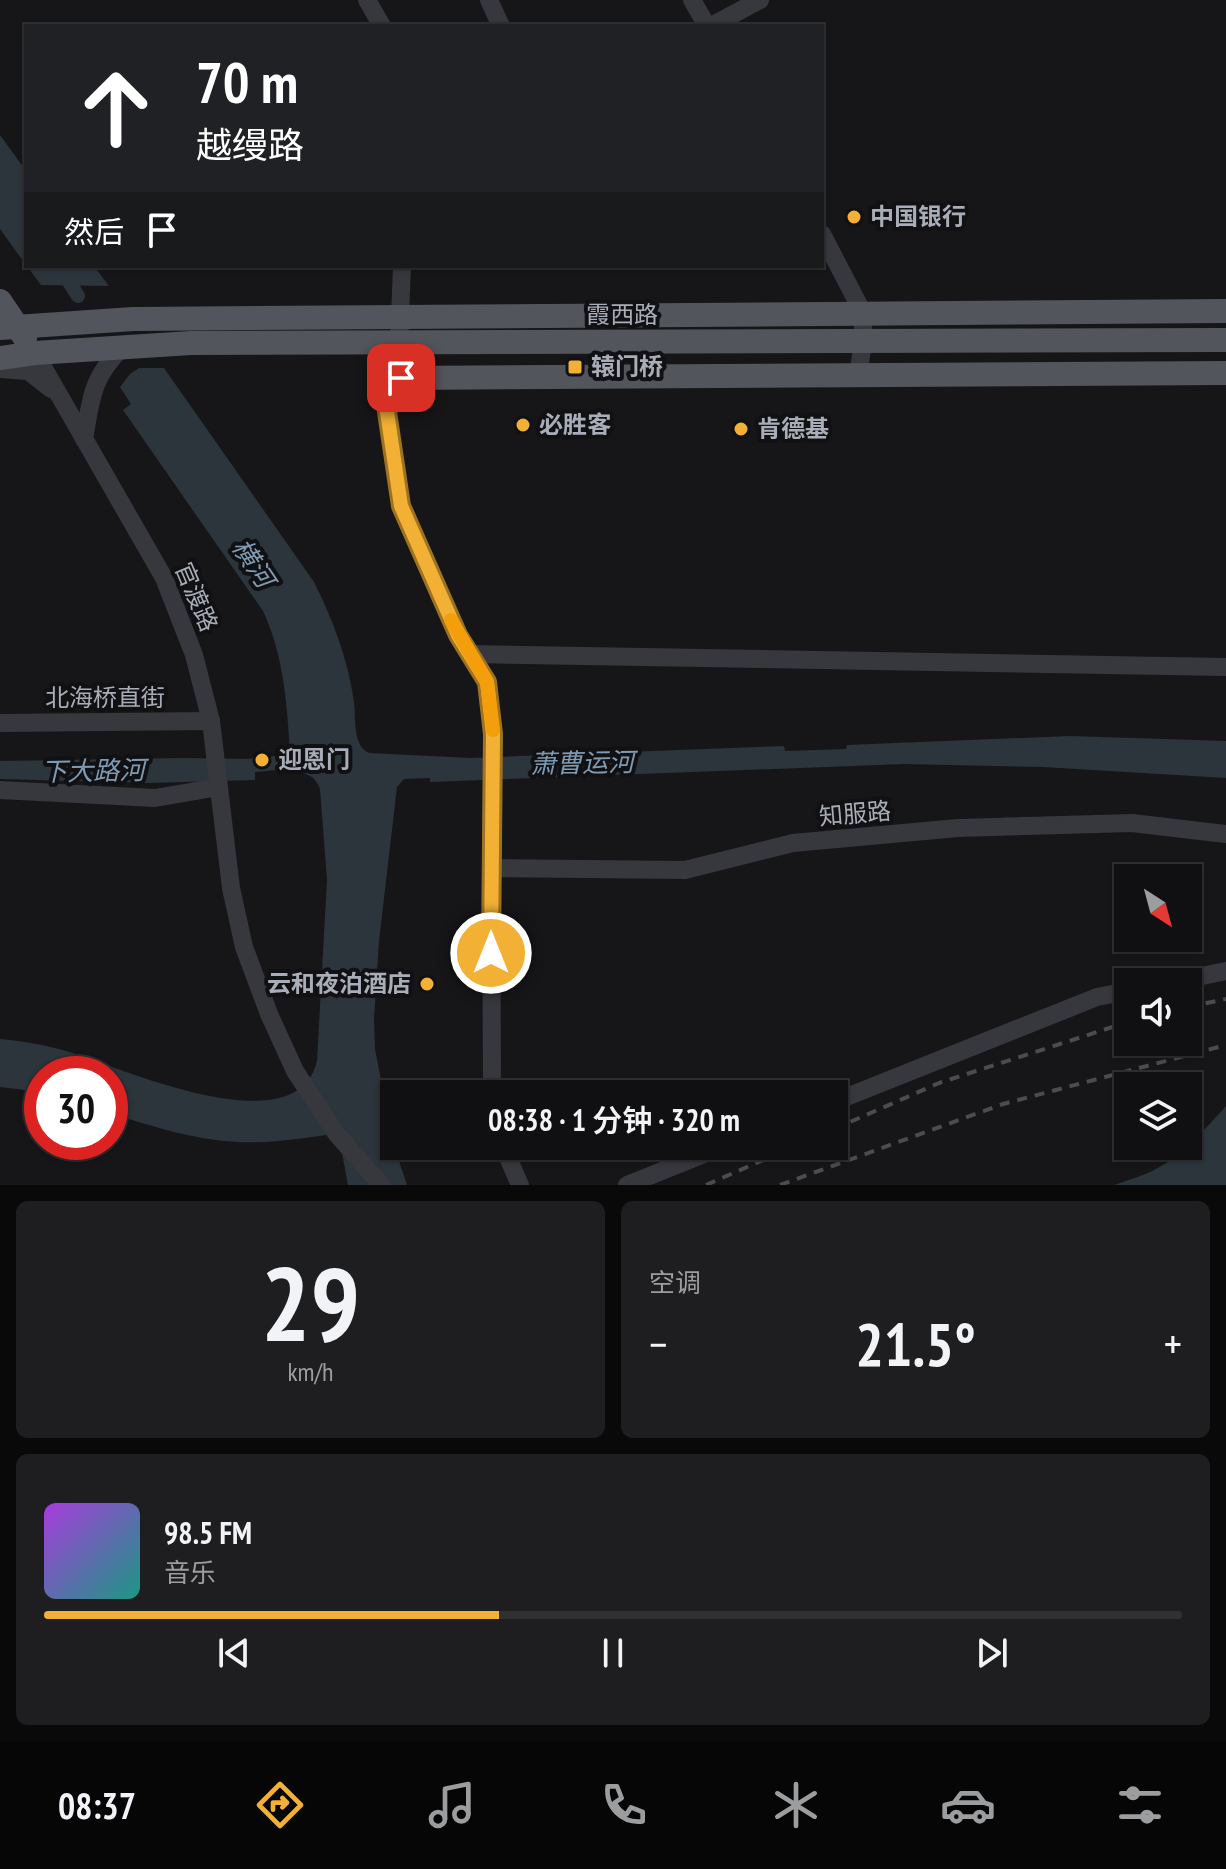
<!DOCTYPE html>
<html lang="zh">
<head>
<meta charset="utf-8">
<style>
  body { margin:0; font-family:"PT Sans Narrow","Noto Sans SC",sans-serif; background:#1e1e20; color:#f1f3f6; height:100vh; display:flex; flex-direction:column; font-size:30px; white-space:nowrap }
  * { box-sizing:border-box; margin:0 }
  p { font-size:26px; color:#9c9d9f }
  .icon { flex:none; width:44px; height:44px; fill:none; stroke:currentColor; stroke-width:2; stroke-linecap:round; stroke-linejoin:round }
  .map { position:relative; height:1185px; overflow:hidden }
  .side { display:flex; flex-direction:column; gap:16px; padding:16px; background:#09090a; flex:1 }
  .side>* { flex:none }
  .banner { position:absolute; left:24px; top:24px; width:800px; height:244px; border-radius:0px; box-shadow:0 2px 6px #0004,0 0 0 2px #303032; background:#202124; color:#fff; overflow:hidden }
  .needle { width:52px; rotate:144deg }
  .fabs { position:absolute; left:1114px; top:864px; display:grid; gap:16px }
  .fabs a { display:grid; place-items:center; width:88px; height:88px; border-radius:0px; background:#101012; box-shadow:0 2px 6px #0004,0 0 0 2px #303032; font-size:40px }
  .speed { position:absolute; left:24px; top:1056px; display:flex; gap:16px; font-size:40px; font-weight:700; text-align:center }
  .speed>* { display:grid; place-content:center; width:104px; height:104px; border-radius:50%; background:#101012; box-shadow:0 2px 6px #0004,0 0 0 2px #303032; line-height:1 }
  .speed .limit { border:12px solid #d22; background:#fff; color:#111 }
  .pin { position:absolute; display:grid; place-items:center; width:68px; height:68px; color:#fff; margin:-34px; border-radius:16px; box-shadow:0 4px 12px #0006 }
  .me { position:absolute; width:88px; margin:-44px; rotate:0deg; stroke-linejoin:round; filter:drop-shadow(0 0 6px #0008) }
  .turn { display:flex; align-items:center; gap:28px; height:168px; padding:0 40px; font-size:36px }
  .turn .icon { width:104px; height:104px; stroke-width:2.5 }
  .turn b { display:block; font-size:56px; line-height:68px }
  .then { display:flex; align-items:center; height:76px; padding:0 40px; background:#0003; gap:16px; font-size:30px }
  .big { font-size:60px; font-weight:600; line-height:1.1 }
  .side .card { flex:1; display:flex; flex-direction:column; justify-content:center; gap:12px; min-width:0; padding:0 28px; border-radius:12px; background:#1e1e20 }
  .side .dial { align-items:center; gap:0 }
  .dial b { font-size:104px; line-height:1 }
  .song { display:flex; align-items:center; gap:24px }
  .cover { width:96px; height:96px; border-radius:12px; background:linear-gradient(135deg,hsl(280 70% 55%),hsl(170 70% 35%)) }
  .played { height:8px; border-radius:4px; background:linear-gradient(90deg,#f2b134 40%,#303032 40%) }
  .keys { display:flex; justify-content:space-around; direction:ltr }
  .heat { display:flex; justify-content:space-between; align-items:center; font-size:44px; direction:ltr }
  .side .tiles { flex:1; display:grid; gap:16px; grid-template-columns:1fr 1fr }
  .card:last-child { grid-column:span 2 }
  .trip { position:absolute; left:380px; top:1080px; width:468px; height:80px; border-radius:0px; background:#101012; box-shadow:0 2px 6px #0004,0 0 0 2px #303032; font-weight:600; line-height:80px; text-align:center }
  .menu { display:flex; height:128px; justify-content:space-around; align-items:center; background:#060607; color:#9c9d9f }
  .menu .icon { width:56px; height:56px }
  .menu .on { color:#f2b134 }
  .menu b { font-size:36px; color:#f1f3f6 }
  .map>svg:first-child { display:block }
  .water { fill:#2c353c }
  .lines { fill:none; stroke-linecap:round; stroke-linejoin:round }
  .canal { stroke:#2c353c; stroke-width:14 }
  .minor { stroke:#37383d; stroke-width:18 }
  .major { stroke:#53555c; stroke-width:24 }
  .rail { stroke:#4a4c52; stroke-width:4; stroke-dasharray:10 8; stroke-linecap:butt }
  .route-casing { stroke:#9d7322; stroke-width:20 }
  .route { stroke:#f2b134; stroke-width:14 }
  .slow { stroke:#f59e0b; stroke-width:14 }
  .poi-dot { fill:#f2b134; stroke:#111113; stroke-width:3 }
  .labels { text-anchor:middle; stroke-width:8; stroke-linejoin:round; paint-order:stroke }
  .poi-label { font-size:24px; font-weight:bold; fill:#a8adb8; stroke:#111113; text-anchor:start }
  .street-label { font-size:24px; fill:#a8adb8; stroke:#111113 }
  .water-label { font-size:26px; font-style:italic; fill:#7f9bb3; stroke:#111113 }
</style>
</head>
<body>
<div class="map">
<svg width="1226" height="1185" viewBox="0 0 1226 1185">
  <rect width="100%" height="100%" fill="#161618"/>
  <g class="water">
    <path d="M0,135L26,171V265L0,229Z"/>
    <path d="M27,266H94L109,286L41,285Z"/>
    <path d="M139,368H164L314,582C333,620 348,659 354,702C356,718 352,745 369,753L471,758L784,746L785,751L846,749L847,745L1070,736L1226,741V778L1043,767L904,764L430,782V778L404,779L397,787L379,941L374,1019L375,1049L394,1146L407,1185H359L353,1146L343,1133C309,1137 273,1144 238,1142C194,1140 151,1126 110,1113V1074H42V1092L0,1087V1039C22,1041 45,1045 66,1051C118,1066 296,1149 317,1061L327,880L320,789C315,774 304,773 291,771C288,717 286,660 263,611L123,410L131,404L120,387L130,374Z"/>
    <path d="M183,758L255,759V780L149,783L0,779V761Z"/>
    <path d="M1226,1106V1185H1114C1128,1180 1143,1176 1156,1169C1184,1154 1205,1129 1226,1106Z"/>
  </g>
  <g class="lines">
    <g class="canal">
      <path d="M59,266L78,296"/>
      <path d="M247,766L306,760"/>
      <path d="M348,1146L355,1185"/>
    </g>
    <g class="minor">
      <path d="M367,0L382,26"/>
      <path d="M489,0L501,26"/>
      <path d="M692,0L707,26"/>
      <path d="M711,26L760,0"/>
      <path d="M822,234L863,313V343L858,375"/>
      <path d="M399,343L402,266"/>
      <path d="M35,353L164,578L194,655L211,721L231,888L244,947L269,1014L295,1071L336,1133L381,1185"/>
      <path d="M0,369L28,371L51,389"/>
      <path d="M401,378L387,412L401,506L458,635L487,682L493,734L491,822L492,1094"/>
      <path d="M84,439C91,399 92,376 123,347"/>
      <path d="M470,654L1226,667"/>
      <path d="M0,723L211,721"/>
      <path d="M0,790L155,798L219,787"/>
      <path d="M491,868L685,870L793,843L958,828L1132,823L1226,834"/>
      <path d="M1172,982L1226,971"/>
      <path d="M834,1102L1097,997L1128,991"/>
      <path d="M503,1146L520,1185"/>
      <path d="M627,1185L724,1146"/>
    </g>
    <g class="major">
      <path d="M0,301L25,338"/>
      <path d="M0,328L133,319L1226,311"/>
      <path d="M399,343L401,378L1226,373"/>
      <path d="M0,358L35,353L191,343L1226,340"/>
    </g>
    <g class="rail">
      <path d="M1188,1007L1226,999"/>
      <path d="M834,1129L939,1083L1128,1022"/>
      <path d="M706,1185L795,1146"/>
      <path d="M780,1185L1003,1104L1226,1045"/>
    </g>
  </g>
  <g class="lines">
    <g class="route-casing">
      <path id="route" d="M401,378L387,412L401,506L458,635L487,682L493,734L491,953"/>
    </g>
    <use href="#route" class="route"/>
    <path class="slow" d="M451,620L487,682L493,730"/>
  </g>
  <g class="poi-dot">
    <circle cx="854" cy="217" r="8"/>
    <rect x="567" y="359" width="16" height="16" rx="4"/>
    <circle cx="523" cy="425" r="8"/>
    <circle cx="741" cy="429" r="8"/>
    <circle cx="262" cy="760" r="8"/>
    <circle cx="427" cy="984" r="8"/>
  </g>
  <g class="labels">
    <g class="poi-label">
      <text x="870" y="225">中国银行</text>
      <text x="591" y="375">辕门桥</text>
      <text x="539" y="433">必胜客</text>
      <text x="757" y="437">肯德基</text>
      <text x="278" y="768">迎恩门</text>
      <text x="411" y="992" text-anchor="end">云和夜泊酒店</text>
    </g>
    <g class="street-label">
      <text x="622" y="323">霞西路</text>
      <text transform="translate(196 597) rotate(67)" y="8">官渡路</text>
      <text x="105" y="706">北海桥直街</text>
      <text transform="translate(855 814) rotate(-5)" y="8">知服路</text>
    </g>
    <g class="water-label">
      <text transform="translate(253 563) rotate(56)" y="9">横河</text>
      <text transform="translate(582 763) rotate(-1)" y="9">萧曹运河</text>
      <text transform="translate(93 771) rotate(-1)" y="9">下大路河</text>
    </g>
  </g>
</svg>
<div class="fabs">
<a><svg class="needle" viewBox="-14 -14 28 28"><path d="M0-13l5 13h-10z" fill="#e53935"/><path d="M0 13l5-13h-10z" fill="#9c9d9f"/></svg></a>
<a><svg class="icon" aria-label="sound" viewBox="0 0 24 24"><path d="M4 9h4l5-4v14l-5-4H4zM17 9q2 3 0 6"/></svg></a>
<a><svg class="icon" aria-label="layers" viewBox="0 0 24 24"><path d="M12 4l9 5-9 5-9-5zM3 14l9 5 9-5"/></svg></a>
</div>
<div class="speed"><div class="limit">30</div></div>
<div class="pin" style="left:401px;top:378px;background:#d93025"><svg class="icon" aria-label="arrive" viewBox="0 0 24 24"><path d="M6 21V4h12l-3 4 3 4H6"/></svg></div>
<svg class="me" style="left:491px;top:953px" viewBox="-20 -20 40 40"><circle r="17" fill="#f2b134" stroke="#fff" stroke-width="3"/><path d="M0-11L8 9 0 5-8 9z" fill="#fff"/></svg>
<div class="trip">08:38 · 1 分钟 · 320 m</div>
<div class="banner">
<div class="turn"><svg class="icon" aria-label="ahead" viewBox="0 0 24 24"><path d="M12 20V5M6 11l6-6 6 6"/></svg><div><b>70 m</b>越缦路</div></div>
<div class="then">然后<svg class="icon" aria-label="arrive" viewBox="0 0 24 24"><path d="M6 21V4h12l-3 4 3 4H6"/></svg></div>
</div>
</div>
<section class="side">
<div class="tiles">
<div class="card dial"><b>29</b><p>km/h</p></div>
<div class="card"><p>空调</p>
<div class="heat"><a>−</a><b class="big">21.5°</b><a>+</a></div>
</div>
<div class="card">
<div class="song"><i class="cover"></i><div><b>98.5 FM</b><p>音乐</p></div></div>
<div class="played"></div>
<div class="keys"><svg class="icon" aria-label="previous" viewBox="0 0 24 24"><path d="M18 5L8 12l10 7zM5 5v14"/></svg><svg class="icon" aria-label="pause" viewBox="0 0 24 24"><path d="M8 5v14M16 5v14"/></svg><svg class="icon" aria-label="next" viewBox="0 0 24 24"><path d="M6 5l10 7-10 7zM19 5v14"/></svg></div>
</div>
</div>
</section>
<nav class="menu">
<b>08:37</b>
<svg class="icon on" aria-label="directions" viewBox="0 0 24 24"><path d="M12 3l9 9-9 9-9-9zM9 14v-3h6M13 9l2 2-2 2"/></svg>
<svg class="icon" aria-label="music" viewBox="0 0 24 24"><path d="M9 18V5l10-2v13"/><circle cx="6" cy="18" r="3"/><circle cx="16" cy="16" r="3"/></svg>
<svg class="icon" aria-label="phone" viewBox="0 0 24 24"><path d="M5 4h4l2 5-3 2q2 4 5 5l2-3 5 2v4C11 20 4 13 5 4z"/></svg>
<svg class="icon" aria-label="climate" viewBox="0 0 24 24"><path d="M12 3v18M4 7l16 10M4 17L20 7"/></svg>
<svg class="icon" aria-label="car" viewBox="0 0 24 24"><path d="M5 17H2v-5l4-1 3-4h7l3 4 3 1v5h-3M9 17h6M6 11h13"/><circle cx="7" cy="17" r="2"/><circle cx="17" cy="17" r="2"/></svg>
<svg class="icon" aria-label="filters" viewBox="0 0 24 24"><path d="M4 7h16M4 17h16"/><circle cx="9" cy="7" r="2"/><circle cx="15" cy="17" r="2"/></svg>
</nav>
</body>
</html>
